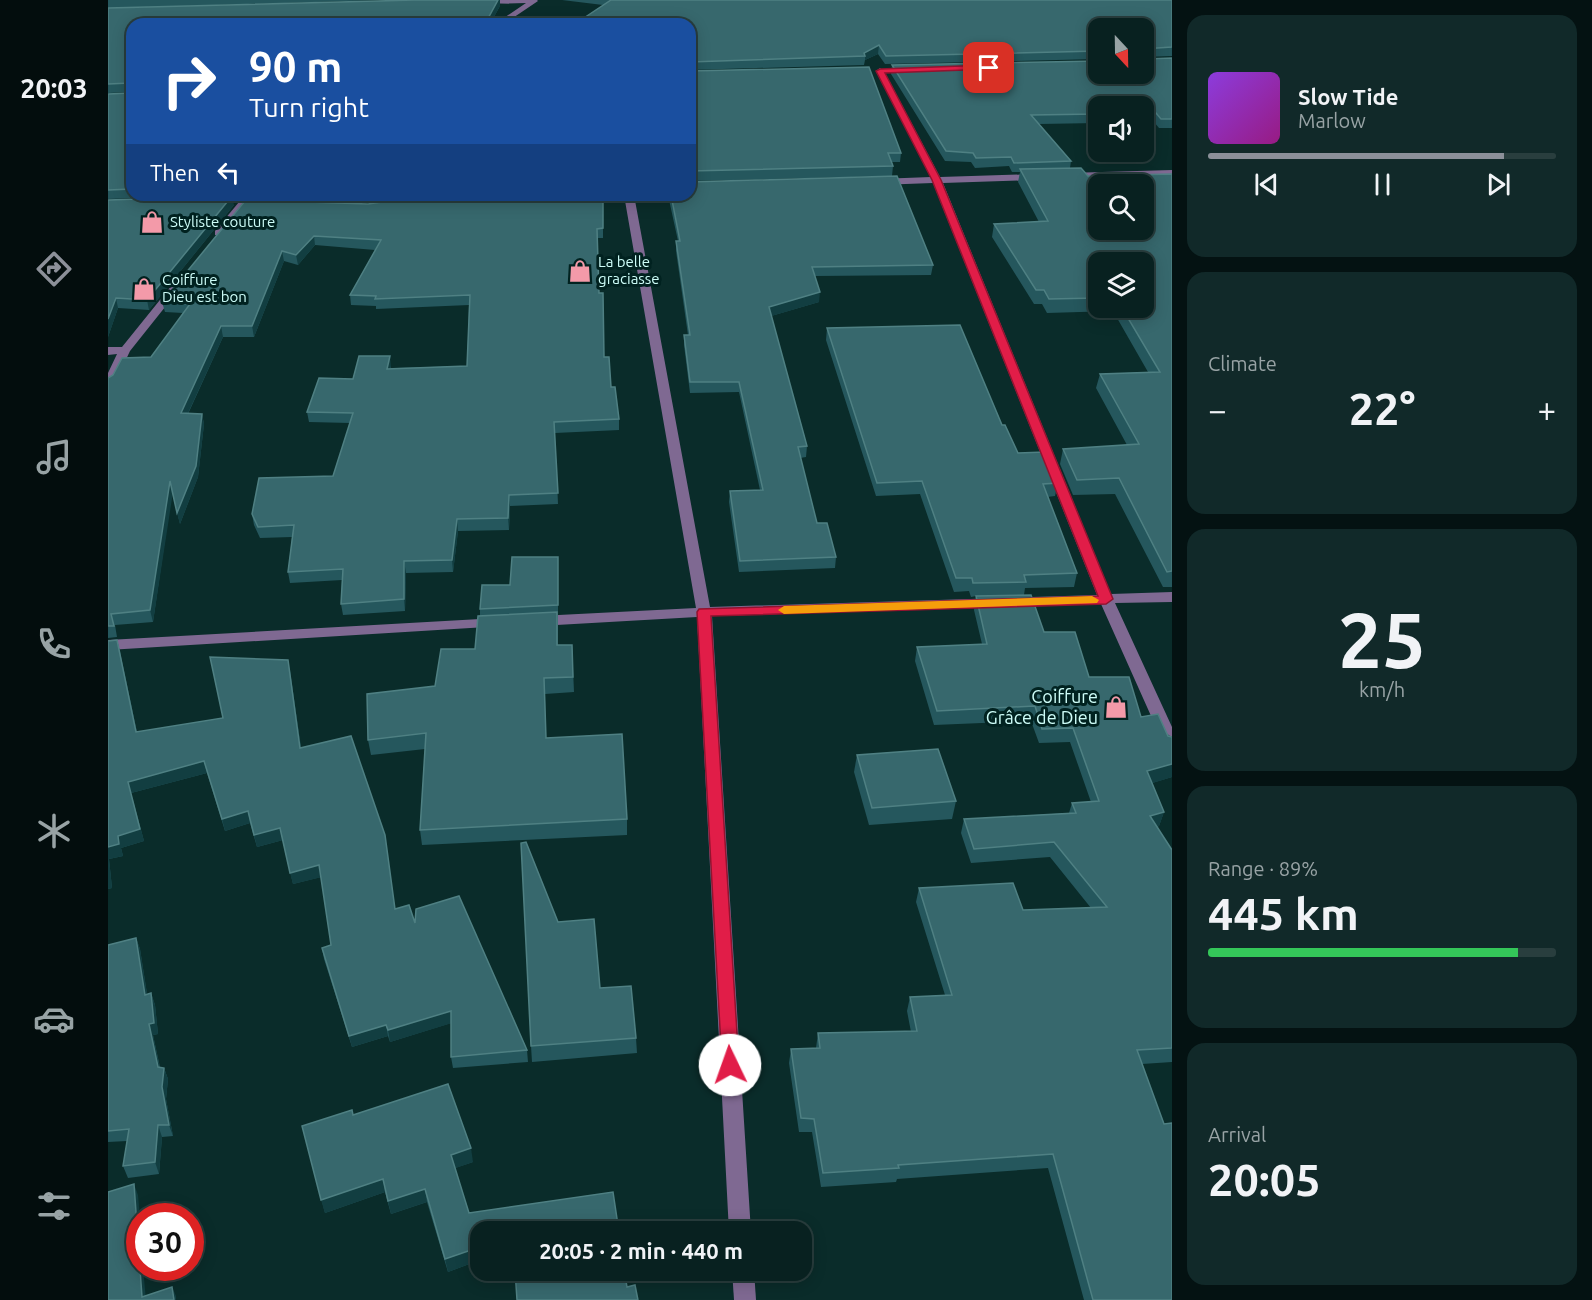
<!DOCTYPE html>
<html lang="en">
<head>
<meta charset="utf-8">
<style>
  body { margin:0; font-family:Ubuntu,sans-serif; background:#112929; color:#f1f3f6; height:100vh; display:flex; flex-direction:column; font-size:22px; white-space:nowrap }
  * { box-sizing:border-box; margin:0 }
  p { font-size:20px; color:#98a3a5 }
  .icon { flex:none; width:33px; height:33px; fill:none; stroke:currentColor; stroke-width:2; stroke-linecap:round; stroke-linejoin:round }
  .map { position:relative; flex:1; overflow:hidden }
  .panel { display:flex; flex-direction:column; gap:15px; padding:15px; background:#041212; width:420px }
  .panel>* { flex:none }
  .hud { position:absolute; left:18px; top:18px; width:570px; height:183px; border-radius:18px; box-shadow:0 3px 15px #0003,0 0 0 2px #293e3e; background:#1a4fa0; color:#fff; overflow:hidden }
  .needle { width:39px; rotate:158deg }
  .buttons { position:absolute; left:980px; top:18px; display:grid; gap:12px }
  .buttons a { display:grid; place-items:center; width:66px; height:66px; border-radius:12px; background:#082120; box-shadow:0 3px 15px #0003,0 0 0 2px #293e3e; font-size:30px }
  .speed { position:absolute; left:18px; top:1203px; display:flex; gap:12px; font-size:30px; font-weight:700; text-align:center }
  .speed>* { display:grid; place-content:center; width:78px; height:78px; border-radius:50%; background:#082120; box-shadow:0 3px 15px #0003,0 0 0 2px #293e3e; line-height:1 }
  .speed .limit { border:9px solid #d22; background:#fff; color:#111 }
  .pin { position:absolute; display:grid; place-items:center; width:51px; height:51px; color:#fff; margin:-26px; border-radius:12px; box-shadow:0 3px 9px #0006 }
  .me { position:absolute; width:66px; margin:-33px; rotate:357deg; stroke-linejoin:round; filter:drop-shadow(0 0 4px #0008) }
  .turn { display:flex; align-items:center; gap:21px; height:126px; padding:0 24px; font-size:27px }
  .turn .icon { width:78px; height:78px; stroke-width:2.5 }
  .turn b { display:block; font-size:42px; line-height:51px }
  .then { display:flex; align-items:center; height:57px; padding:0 24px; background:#0003; gap:12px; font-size:22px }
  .big { font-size:45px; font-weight:600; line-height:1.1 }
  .panel .card { flex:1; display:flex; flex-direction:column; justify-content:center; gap:9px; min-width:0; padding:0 21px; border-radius:18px; background:#112929 }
  .panel .dial { align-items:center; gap:0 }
  .dial b { font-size:78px; line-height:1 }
  .song { display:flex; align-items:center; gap:18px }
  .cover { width:72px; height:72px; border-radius:9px; background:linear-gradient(135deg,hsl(270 70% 55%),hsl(310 70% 35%)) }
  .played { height:6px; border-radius:3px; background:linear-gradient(90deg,#8c9099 85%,#293e3e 85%) }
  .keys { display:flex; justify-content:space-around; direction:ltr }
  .heat { display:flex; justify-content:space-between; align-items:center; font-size:33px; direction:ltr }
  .charge { height:9px; border-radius:4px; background:linear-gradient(90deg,#34c759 89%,#293e3e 0) }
  .trip { position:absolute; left:362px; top:1221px; width:342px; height:60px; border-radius:18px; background:#082120; box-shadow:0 3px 15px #0003,0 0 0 2px #293e3e; font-weight:600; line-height:60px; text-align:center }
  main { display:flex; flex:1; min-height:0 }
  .tabs { display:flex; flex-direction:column; width:108px; justify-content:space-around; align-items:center; background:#030d0d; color:#98a3a5 }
  .tabs .icon { width:42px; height:42px }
  .tabs .on { color:#8c9099 }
  .tabs b { font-size:27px; color:#f1f3f6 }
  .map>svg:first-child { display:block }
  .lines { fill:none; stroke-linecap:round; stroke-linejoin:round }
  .minor { fill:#7f6992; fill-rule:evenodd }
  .wall { fill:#25575d; fill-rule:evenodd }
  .shaded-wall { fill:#123e41 }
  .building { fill:#37686d; stroke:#4f8083; stroke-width:1.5; fill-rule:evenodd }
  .route { fill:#e11d48; stroke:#92132f; stroke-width:1.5 }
  .slow { fill:#f59e0b }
  .labels { text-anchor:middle; stroke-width:6; stroke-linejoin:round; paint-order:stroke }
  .far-poi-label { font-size:15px; fill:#cefdf8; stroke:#012220; text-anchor:start }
  .poi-label { font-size:18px; fill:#cefdf8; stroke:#012220; text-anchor:end }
</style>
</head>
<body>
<main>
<nav class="tabs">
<b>20:03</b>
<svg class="icon on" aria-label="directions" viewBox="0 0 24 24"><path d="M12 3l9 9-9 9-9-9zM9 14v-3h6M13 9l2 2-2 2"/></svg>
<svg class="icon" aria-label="music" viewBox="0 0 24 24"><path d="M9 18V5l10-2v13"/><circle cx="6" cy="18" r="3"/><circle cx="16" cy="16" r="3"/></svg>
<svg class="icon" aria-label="phone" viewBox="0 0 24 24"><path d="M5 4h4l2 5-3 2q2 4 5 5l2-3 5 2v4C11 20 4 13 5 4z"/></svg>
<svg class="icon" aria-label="climate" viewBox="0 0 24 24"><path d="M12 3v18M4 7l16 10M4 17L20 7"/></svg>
<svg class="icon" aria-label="car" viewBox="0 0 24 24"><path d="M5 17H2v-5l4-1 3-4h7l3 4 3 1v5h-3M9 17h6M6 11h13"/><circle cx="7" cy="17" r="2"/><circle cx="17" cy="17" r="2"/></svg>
<svg class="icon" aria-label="filters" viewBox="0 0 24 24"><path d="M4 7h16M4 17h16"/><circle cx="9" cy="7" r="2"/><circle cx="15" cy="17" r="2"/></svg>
</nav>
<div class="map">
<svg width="1064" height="1300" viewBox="0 0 1064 1300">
  <rect width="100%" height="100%" fill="#0a2c2a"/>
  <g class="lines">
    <g class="minor">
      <path d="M370,0H429L430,1L396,24H387L418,3L371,4L367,2Z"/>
      <path d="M772,68L776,71L832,177L929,174L934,177L929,180L835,183L1003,594L1064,592V602L1007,603L1064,727V751L1058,749L1056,745L993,604L604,616L643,1232H621L589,617L431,626L424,621L431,616L588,608L516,195H526L602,607L989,595L825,183L770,185L765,182L770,179L823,177L768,71Z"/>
      <path d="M1064,170V176L959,179L954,176L959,173Z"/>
      <path d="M138,195L147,196L302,195L297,198L142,202L115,235H107V231L131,202L105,203L101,202V198Z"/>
      <path d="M68,284L73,287L22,351L6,385L0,389V373L9,354L0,355V347H14L64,285Z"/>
      <path d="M390,618L397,623L395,626L0,650V640Z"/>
      <path d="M624,1270H646L648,1300H626Z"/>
    </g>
  </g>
  <g class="wall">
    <path d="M0,0H270L78,6H392L382,24H24V195H109L0,199V94L22,93L24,92L0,93Z"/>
    <path d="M454,0H1064V56L1036,57L1037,59L1064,58V128H1051L1046,122H1035V106H990V123L931,124L963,161L962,168L980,176L1064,174V587H1055L1007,494L965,495L952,464L955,449L1019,445L988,388L992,374L1040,372L1005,311L939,313L934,304H926L884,237L886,224L931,222L910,182L912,172H904L901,166L867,168L863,162L837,161L783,74L784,65L1035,74L990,28V59L777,64L770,54L757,60L756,65L582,70V24L495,5ZM990,262L1035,308H990Z"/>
    <path d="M582,71L793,153L792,162H784L785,166L784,176L582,181Z"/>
    <path d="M582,182L825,265L823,275L707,276L711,302L663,316L699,446L698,457L692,458L709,523L728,557L727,568L631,572L621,502L622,491L652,490L631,392L582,393L576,345V335H580L568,251V241H570L560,195H582Z"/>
    <path d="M495,195V238H489L491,293L496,357L511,419V430L447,433L450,504L402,506L401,530L350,531L345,572L298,573L297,611L235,615L233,604L234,580L182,583L180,572L184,537L152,538L146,525L144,514L225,476L242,423L201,422L199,412L245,379L283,366V368L359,366L361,305L268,309V306L243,305L242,295L267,250L207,245L190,265L176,261L146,337H115L80,414H94L96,424L90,477L72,524L64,492L45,622L7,625L9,637L0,638V378L43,357L75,313L57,312L54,302L160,199L201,198L202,202L260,204Z"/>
    <path d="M0,200L126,205L41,310L10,308L0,337Z"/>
    <path d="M719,328L894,425L910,453L950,483L947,496L939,497L969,573L966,587L917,588L916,595L936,632L981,677L1033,717L1064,737V777L1044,783L1056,812L1051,826L1049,827L1064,850V1062L1034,1064L1064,1300H976L940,1168L789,1179L788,1182L713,1187L704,1132H691L681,1063L683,1049L708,1048L710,1033L803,1032L799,1011L802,997L837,995L808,902L811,888L915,910L983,908L942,857L863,863L853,833L856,819L961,813L964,803L983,802L962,742L931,743L923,721L826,725L807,661L809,647L874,644L866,610L868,596L863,597L861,591L846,592L812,494L768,496L718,340Z"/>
    <path d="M450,557V645H464L466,692L437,694L438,738L519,819V835L314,845L312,830L317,749L263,755L260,740L327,686L367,649L372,616V609L402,585Z"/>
    <path d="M9,640L12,652L29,732L115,718L182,671L193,748L287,909L307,923L419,1050L420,1062L345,1068L343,1057V1023L282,1042L280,1036L244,1047L216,959L214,948L223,945L213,877L185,884L175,840L149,847L142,823L117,831L99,773L23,793L36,841L13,848L15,856L1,859L4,888L0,889V641Z"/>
    <path d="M749,755L848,801L844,819L761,825L746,772Z"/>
    <path d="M450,922L492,988L528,1038L529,1053L424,1062L423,1046Z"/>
    <path d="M28,938L32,949L39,994L43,993L47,1005L50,1034L45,1035L52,1067L56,1068L60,1079L58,1099L65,1136L54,1137L51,1174L20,1178L15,1166L19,1141L0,1142V945Z"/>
    <path d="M245,1115L365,1162L347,1168L361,1213L372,1232V1260L340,1272L319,1202L283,1214L277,1192L217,1213L194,1126Z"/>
  </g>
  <g class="shaded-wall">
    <path d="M390,0H392V6L382,24H377Z"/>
    <path d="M771,45L770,54L757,60V56L756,53Z"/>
    <path d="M124,196L126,205L41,310L39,300Z"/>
    <path d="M206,236L207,245L190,265L188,255Z"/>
    <path d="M174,251L176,261L146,337L144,326Z"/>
    <path d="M712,292L711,302L660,317L661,307Z"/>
    <path d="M8,298L10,308L0,337V319Z"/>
    <path d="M113,326L115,337L75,424L73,413Z"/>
    <path d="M282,356L283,366L280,379L279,369Z"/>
    <path d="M94,414L96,424L90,477L72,524L69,513Z"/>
    <path d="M62,481L65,492L45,622L42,610Z"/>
    <path d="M401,495L402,506L401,530L400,518Z"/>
    <path d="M349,519L350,531L345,572L344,560Z"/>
    <path d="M296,561L298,573L297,611L296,599Z"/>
    <path d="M9,640L12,652L31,744L28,732Z"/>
    <path d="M180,660L182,671L195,760L192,748Z"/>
    <path d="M96,761L99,773L23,793L36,841L13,848L15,856L1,859L4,888L0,889V847L10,836L20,782Z"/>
    <path d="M1064,764V777L1035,786L1039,771Z"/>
    <path d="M140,811L142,823L117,831L114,819Z"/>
    <path d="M1056,812L1051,826L1037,831L1042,816Z"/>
    <path d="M172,828L175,840L149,847L146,835Z"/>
    <path d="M211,865L214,877L185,884L182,873Z"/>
    <path d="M28,938L32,949L41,1006L37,995Z"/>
    <path d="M43,993L47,1005L50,1034L45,1035L54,1079L50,1067L41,1024Z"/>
    <path d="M343,1011L344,1023L282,1042L280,1030Z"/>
    <path d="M278,1025L280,1036L244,1047L241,1036Z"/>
    <path d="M56,1068L60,1079L58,1099L65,1136L61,1125L54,1087Z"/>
    <path d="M50,1125L54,1137L51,1174L47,1162Z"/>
    <path d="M363,1148L365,1162L345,1169L343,1155Z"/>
    <path d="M275,1179L277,1192L217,1213L213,1200Z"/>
    <path d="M26,1184L30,1195L32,1218V1261Z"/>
    <path d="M317,1189L319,1202L283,1214L280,1201Z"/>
    <path d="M372,1247V1260L340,1272L337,1259Z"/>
    <path d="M32,1268H35L38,1300L34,1297Z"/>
    <path d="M64,1287L68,1296V1300H66Z"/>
  </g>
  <g class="building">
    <path d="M307,0H390L377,24H24V90L22,83L0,84V8Z"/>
    <path d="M503,0H1064V47L1035,49V51V28H990V51L778,56L771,45L756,53L757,56L582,62V24H467Z"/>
    <path d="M1035,57L1037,59L1064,58V119H1053L1048,113H1035V106H990V114L923,115L963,161L906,163L903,157L868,158L865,153L838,151L784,65L990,61V74H1035Z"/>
    <path d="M761,67L793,153H780L785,166L582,171V71Z"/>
    <path d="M24,92V189L0,190V94L22,93Z"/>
    <path d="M973,168L980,176L1064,174V571L1059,572L1011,478L969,480L955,449L1031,444L992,374L1052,372L1014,308H1035V262H990V298L941,299L936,290H928L886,224L940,221L912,169ZM990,184H1035V230H990Z"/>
    <path d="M789,176L825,265L704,267L712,292L661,307L699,446L690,447L709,523H719L728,557L632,561L622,491L655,490L631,382H582L576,335H582L568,241H572L563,195H582V181V182Z"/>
    <path d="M159,195L158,199L201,198L200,202L260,204L295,199L297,195H495V228L489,229L491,293H495L496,357H501L503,387H507L511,419L446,422L450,493L401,495L400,518L349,519L344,560L296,561V599L233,604L235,569L180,572L186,525L150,527L144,514L151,478L225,476L245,413L199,412L211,378L245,379L251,356H282L279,369L359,366L362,295L267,299L268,296L242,295L273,240L206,236L188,255L174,251L144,326H113L73,413L94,414L88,466L69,513L62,481L42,610L3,614L6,626H0V378L5,375L14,358L43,357L82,304L54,302L141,196Z"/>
    <path d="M124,196L39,300L8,298L0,319V200Z"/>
    <path d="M852,325L894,425H897L910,453L937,452L950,483L935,484L969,573L916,575L918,582L865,583L864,578H848L814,481L769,483L719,328Z"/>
    <path d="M404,557H450V605L372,609L374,585H402Z"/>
    <path d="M923,595L936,632H967L981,677H1021L1033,717L1050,714L1060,736L1064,737V764L1039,771L1056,812L1042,816L1064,850V1048L1029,1050L1056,1124L1064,1123V1300H985L945,1154L790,1165L791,1168L715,1173L706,1119L693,1118L683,1049L712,1048L710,1033L809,1031L802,997L844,995L811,888L905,883L915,910L999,907L946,842L866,849L856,819L968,813L964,803L991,801L965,728L934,729L927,706L829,711L809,647L879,644L868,596Z"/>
    <path d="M449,612V645H464L465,677L436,678L438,738L514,734L519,819L312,830L318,733L260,740L259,694L327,686L333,649H367L370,616Z"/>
    <path d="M9,640L28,732L115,718L102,657L180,660L192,748L243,736L277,835L287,909L301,905L307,923L308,909L351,896L419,1050L343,1057V1011L280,1030L278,1025L241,1036L214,948L223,945L211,865L182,873L172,828L146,835L140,811L114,819L96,761L20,782L32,829L10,836L11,844L0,847V641Z"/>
    <path d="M830,749L848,801L764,808L749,755Z"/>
    <path d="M418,842L450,922L486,919L492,988L523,986L528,1038L423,1046L413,843Z"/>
    <path d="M28,938L37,995L43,993L46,1023L41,1024L50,1067L56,1068L54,1087L61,1125H50L47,1162L15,1166L21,1129L0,1131V945Z"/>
    <path d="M340,1084L363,1148L343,1155L361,1213L505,1192L511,1232H372V1247L337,1259L317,1189L280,1201L275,1179L213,1200L194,1126L244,1110L245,1115Z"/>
    <path d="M26,1184L34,1297L64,1287L66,1300H0V1192Z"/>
    <path d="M407,1270H516L519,1287L527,1285L530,1300H409Z"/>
  </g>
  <path class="route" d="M881,65L885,68L884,69L777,73L833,180L1005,599L998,604L603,616L631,1065L629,1070L622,1072L616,1070L614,1065L589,612L591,609L990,596L824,180L768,71L772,69Z"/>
  <path class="slow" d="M984,596L991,600L989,603L676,614L670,610L676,606Z"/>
  <defs>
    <g id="shop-bare" transform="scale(1.8)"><path d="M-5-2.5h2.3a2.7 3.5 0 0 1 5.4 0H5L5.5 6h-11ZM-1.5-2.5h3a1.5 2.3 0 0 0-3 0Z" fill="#f39aa9" stroke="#012220" stroke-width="2.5" paint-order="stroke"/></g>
  </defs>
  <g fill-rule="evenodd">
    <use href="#shop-bare" x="44" y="222"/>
    <use href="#shop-bare" x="472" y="271"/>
    <use href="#shop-bare" x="36" y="289"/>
    <use href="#shop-bare" x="1008" y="707"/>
  </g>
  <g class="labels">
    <g class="far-poi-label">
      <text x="62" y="227">Styliste couture</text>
      <text x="490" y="267">La belle<tspan x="490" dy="17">graciasse</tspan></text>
      <text x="54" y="285">Coiffure<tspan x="54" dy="17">Dieu est bon</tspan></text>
    </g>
    <g class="poi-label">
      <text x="990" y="703">Coiffure<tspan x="990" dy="21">Grâce de Dieu</tspan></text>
    </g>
  </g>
</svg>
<div class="buttons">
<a><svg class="needle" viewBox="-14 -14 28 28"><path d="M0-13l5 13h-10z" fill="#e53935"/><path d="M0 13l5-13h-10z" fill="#98a3a5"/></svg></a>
<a><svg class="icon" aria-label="sound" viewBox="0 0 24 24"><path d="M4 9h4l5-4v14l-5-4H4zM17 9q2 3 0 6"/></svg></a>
<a><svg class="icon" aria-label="search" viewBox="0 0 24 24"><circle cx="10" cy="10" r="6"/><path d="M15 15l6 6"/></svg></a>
<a><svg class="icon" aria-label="layers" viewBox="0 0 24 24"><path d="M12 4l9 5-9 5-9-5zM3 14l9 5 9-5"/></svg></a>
</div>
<div class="speed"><div class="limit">30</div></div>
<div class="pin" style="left:881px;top:68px;background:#d93025"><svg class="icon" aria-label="arrive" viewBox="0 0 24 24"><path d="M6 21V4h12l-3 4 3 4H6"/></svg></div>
<svg class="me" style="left:622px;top:1065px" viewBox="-20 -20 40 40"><circle r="19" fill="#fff"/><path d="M0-13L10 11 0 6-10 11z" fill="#e11d48"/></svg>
<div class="trip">20:05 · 2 min · 440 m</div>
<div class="hud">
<div class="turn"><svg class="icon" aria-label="right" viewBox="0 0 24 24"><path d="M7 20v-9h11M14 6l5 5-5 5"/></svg><div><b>90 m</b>Turn right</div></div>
<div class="then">Then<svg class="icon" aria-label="left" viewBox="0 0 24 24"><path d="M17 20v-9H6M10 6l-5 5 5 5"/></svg></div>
</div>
</div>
<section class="panel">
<div class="card">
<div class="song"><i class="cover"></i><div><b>Slow Tide</b><p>Marlow</p></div></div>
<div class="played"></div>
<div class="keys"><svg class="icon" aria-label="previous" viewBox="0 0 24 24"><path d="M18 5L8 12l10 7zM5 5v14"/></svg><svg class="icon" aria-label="pause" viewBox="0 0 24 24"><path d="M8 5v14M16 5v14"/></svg><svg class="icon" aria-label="next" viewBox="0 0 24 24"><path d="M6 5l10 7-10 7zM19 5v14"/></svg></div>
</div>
<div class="card"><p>Climate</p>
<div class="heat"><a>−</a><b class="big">22°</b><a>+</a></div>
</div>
<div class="card dial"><b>25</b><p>km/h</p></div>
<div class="card"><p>Range · 89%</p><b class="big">445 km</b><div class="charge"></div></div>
<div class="card"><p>Arrival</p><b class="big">20:05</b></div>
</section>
</main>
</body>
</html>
